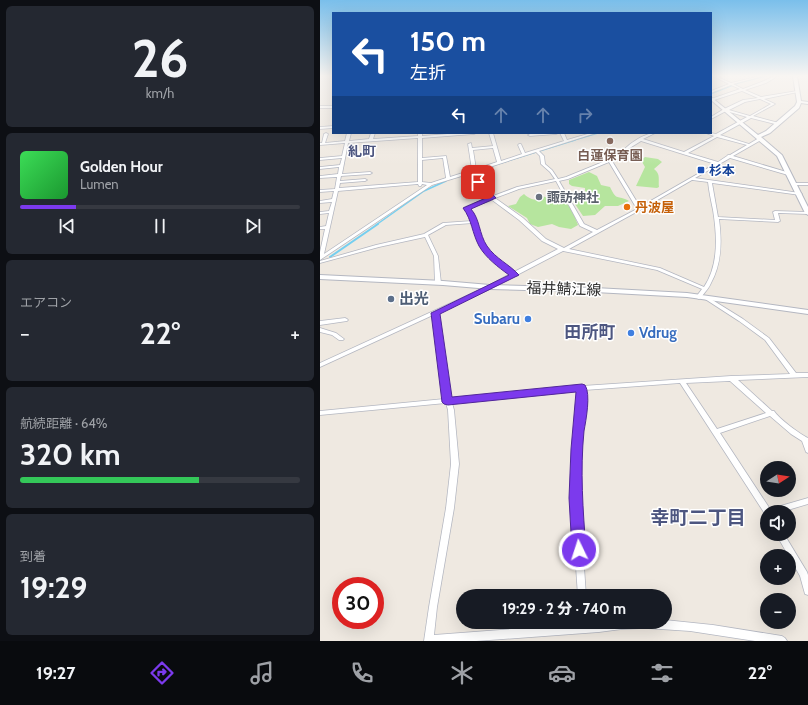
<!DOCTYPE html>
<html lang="ja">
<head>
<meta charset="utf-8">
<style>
  body { margin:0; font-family:Cabin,"Noto Sans JP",sans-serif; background:#242831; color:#f1f3f6; height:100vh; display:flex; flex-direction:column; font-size:15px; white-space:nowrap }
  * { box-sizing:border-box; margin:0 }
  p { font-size:13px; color:#9ea1a6 }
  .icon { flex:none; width:22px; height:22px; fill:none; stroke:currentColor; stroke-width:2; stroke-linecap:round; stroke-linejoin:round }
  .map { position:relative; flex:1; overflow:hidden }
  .panel { display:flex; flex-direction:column; gap:6px; padding:6px; background:#0d0f14; width:320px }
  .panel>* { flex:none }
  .guide { position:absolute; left:12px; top:12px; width:380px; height:122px; border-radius:0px; box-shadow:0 4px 16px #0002; background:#1a4fa0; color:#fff; overflow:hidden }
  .needle { width:26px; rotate:78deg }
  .tools { position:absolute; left:440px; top:461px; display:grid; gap:8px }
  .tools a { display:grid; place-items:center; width:36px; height:36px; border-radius:50%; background:#171b24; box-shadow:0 4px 16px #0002; font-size:20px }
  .speed { position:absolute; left:12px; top:577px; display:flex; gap:8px; font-size:20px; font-weight:700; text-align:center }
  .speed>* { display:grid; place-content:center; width:52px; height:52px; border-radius:50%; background:#171b24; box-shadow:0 4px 16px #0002; line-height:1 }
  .speed .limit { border:6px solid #d22; background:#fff; color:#111 }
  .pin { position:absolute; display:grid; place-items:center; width:34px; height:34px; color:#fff; margin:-17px; border-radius:8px; box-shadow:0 2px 6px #0006 }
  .me { position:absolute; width:44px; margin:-22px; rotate:356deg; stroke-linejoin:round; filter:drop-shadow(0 0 3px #0008) }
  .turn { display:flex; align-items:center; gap:14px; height:84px; padding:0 12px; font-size:18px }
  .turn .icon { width:52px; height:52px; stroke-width:2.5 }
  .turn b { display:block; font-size:28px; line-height:34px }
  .lanes { display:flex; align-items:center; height:38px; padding:0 12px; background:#0003; justify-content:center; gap:20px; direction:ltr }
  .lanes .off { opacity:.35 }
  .big { font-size:30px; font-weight:800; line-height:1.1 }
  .panel .card { flex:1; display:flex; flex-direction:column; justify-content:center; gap:6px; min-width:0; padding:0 14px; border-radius:6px; background:#242831 }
  .panel .dial { align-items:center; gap:0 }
  .dial b { font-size:52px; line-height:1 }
  .song { display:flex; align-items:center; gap:12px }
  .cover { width:48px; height:48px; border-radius:6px; background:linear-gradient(135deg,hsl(130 70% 55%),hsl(130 70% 35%)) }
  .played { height:4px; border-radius:2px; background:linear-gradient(90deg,#7c3aed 20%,#363941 20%) }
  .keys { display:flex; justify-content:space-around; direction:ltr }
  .heat { display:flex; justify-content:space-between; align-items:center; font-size:22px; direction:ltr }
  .charge { height:6px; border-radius:3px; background:linear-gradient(90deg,#34c759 64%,#363941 0) }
  .trip { position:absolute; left:136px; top:589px; width:216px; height:40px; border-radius:20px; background:#171b24; box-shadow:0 4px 16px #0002; font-weight:800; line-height:40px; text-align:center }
  .dock { display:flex; height:64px; justify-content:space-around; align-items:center; background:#090b0e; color:#9ea1a6 }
  .dock .icon { width:28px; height:28px }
  .dock .on { color:#7c3aed }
  .dock b { font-size:18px; color:#f1f3f6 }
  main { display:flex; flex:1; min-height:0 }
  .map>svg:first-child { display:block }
  .green { fill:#b6e59e }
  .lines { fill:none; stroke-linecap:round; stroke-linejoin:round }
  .stream-far2 { stroke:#75cff0; stroke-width:1 }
  .stream-far1 { stroke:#75cff0; stroke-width:1.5 }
  .stream { stroke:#75cff0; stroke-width:2 }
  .street-casing { stroke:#b4b7c1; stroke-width:1.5 }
  .secondary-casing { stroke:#b4b7c1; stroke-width:2 }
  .street { fill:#fff; fill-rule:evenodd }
  .secondary { fill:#fff; fill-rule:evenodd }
  .route { fill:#7c3aed; stroke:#51269a }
  .education-dot { fill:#8d6e63; stroke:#fff; stroke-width:1.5 }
  .transit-dot { fill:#1a4fb4; stroke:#fff; stroke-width:1.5 }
  .worship-dot { fill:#6b7280; stroke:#fff; stroke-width:1.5 }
  .food-dot { fill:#e8710a; stroke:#fff; stroke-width:1.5 }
  .service-dot { fill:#5c6f8a; stroke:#fff; stroke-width:1.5 }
  .shop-dot { fill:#3f7fe0; stroke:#fff; stroke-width:1.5 }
  .labels { text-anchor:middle; stroke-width:3; stroke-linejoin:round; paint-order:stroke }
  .far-education-label { font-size:13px; font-weight:bold; fill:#785e54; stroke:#fff }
  .far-transit-label { font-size:13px; font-weight:bold; fill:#164399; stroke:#fff; text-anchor:start }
  .far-worship-label { font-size:13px; font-weight:bold; fill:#5b616d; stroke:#fff; text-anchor:start }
  .far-food-label { font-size:13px; font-weight:bold; fill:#c56008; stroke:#fff; text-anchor:start }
  .far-quarter-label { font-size:14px; font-weight:bold; fill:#4d5680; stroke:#fff }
  .street-label { font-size:15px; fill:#2e2e2e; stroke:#fff }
  .service-label { font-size:15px; font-weight:bold; fill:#4e5e75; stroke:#fff; text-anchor:start }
  .shop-label { font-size:15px; font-weight:bold; fill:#366cbe; stroke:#fff; text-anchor:end }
  .quarter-label { font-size:17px; font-weight:bold; fill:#4d5680; stroke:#fff }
  .near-neighbourhood-label { font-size:19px; font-weight:bold; fill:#4d5680; stroke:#fff }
</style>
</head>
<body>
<main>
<section class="panel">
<div class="card dial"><b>26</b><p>km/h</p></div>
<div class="card">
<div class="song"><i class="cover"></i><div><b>Golden Hour</b><p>Lumen</p></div></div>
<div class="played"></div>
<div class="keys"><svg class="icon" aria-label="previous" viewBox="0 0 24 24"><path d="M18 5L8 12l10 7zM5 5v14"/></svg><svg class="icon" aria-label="pause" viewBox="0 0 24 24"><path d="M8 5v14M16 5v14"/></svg><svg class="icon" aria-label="next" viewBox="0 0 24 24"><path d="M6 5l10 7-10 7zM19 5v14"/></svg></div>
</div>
<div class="card"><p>エアコン</p>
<div class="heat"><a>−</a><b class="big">22°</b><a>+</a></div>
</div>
<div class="card"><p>航続距離 · 64%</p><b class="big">320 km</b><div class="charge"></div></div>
<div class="card"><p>到着</p><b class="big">19:29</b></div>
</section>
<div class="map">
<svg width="488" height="641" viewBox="0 0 488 641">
  <rect width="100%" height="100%" fill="#efe9e1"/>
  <g class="green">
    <path d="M325,157L338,159L342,162L334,169C341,174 338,180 339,187L337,188L316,186L325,167L321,160Z"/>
    <path d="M269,172L277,176L281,185L290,187C297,202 297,194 309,201L298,206H285L275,215L263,216L251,198L254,195L265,192V188L252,186L249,184V180Z"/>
    <path d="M204,194C209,199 214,200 220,200V197L223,196L233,201L235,194H239L252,210L258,225L251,229L239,227L232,224L218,227L210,224L207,218L188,206L196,204L200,197Z"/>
  </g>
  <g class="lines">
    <g class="stream-far2">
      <path d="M391,94L419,83L447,76"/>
      <path d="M252,141L279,133"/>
    </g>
    <g class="stream-far1">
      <path d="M168,167L255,140"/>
      <path d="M56,225L104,191L126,181"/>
    </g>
    <path class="stream" d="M10,257L58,224"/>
    <g class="street-casing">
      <g id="street">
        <path d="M393,76H395L411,83L440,76H443L413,84L423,89L444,81L454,76H456V77L446,83L425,90L441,97L477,91L478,92L444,99L455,104L433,116L459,123V125L431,118L400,135L429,144L439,138H441V140L413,156L470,173V175H468L410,158L375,178L480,193L482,194L480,195L392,183L398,217L455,220L453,212L455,211L488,212V214L458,213L460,221L458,222L399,219C402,241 402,263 391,283C389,288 386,291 382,296H386L423,319L449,338L476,373H488V377L418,380L452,411H454C459,419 480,434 488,438V453L486,452L482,441L471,434L450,416L400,433L450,509L488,498V504L461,512H447V515L445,514L360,383L265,390L260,484L261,523L266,596H258L253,523L252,484L259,391L132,403L134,410L139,464L134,508L117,607L114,635L283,622H345V620L393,625L462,636L465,638L467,641H435L370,631L325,628L302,629L279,632L156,641H104L109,607L126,508L131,464L128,410L126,403L0,415V411L124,399L123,394L113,315L0,367V363L168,286L190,274C167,258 162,250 153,223L126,225L108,235L118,256L121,283L120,284H116L115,283L114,256L105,237L59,247L0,263V261L56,245L104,234L123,223L152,221L147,212L144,208L145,207L170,197L164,189L145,175L112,185L0,260V252L5,229H0V227L6,226L9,213L0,214V212L9,211L12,202L0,203V201L12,199L14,191L0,192V190L15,189L17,177L0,178V176L18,174L19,167L0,169V167L20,165L22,158L0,160V158L22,156L25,143L0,145V143H2L4,134L6,133L8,134L5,143L25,141L27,133H31L29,141L49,139L51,133H55L53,139L98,136V133H102V136L140,133H156L154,134L102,138V158L126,156L130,177L152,170L148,144L151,143L152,148L173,146L169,133H173L181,161L202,154L198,145L199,144H201L205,153L244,141L240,133H244L247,140L271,133H276L219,151L224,156L225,164L232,170L238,179L246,177L300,155C305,146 324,133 335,133L323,139L364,152L394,136L386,133H391L396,134L427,117L406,111L391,119V117L404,109L423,100L438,98L422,91L391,101V99L420,89L411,85L391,93V91L409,84ZM440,99L451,104L430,116L409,110L425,102ZM397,137L427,145L410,155H408L407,156L398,162L368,153ZM98,138V182L19,188L20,183L45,181L47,180L45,179L20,181L21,176L50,174L52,173L50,172L22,174L28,143ZM321,141L395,164L320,207L292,161L302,157L308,149ZM173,148L177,162L156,169L153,150ZM216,152L220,156L221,164L230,172L235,179L197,187L173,196L166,187L148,174ZM123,158L126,178L111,183L102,182V160ZM289,162L317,209L277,230L264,224L239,181L248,179ZM372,180L388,182C389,191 391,201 393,210C397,235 399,265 384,287L340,268L249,249L320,210ZM236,181L260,226L273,232L244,248L226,239L203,218L175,198L199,189ZM98,184L99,186H101L102,184L107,185L4,254L18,191ZM172,200L199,220L222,241L238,249L194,272C182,264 169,255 163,241C158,230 157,218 149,208ZM243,251L337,270L382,289L376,297L377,298L379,299L382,297L419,321L445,340L470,374L411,376L262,386L131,398L129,394L118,313L172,288L194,276H197V275ZM410,381L446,413L397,429L366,383Z"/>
        <rect x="0" y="106" width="13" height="2"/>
        <path d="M13,126V128L0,129V127Z"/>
        <path d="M223,133H238L236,134L210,136L208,135L210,134Z"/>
        <path d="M473,183H488V185H474L472,184Z"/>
        <path d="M25,318L27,319L28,320L27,321L0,325V321Z"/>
        <path d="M0,328L16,333L24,339L23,340H19L12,335L0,332Z"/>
        <path d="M456,534H464L487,572L488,575V595L485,594L480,576Z"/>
      </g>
    </g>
    <g class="secondary-casing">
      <g id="secondary">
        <path d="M473,76H477L481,101L488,102V104L481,103L479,108L450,133L441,137L462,155L488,207V215L485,213L457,156L391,100V97L438,135L446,131L475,106L477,102Z"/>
        <path d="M0,275L123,281L170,285L275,288L367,293L488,310V314L367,297L275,292L170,289L123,285L0,279Z"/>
      </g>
    </g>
    <use href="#street" class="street"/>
    <use href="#secondary" class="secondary"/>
  </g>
  <linearGradient id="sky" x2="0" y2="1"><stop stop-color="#7abfeb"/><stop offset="0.46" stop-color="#f8f5f2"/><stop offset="1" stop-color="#f8f5f2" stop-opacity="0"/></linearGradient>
  <rect width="488" height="165" fill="url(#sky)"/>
  <path class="route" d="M155,181H160L176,198L151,209C160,219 159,234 167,246C176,259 189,264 199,275L120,314L132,397L262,384L265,385C271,394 266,420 264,431C260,471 263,510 266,550L264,555L259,557L254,555L252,550L249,498L251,449L256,392L128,405L124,404L122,402L111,313L189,275C178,267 166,258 159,246C152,233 152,220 143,208L168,197L155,184Z"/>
  <circle class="education-dot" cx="290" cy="141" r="4"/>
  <rect class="transit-dot" x="377" y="166" width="8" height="8" rx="2"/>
  <circle class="worship-dot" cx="219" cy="197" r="4"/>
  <circle class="food-dot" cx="307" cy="207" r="4"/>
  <circle class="service-dot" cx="71" cy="299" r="4"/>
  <g class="shop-dot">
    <circle cx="208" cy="319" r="4"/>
    <circle cx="311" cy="333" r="4"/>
  </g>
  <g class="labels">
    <g class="far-education-label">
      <text x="290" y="160">白蓮保育園</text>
    </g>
    <g class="far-transit-label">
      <text x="389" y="175">杉本</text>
    </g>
    <g class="far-worship-label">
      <text x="227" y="202">諏訪神社</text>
    </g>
    <g class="far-food-label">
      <text x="315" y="212">丹波屋</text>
    </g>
    <g class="far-quarter-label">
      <text x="42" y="156">糺町</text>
    </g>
    <g class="street-label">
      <text transform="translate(244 289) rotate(2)" y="5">福井鯖江線</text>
    </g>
    <g class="service-label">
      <text x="79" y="304">出光</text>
    </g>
    <g class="shop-label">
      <text x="200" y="324">Subaru</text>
      <text x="319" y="338" text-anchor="start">Vdrug</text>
    </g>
    <g class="quarter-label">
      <text x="270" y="338">田所町</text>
    </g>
    <g class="near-neighbourhood-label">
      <text x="378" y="524">幸町二丁目</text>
    </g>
  </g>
</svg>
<div class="tools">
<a><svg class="needle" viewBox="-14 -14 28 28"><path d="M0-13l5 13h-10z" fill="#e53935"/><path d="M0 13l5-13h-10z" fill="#9ea1a6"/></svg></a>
<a><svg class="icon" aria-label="sound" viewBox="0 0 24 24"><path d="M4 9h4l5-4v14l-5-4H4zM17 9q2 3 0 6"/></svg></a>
<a>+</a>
<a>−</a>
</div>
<div class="speed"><div class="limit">30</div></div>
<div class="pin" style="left:158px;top:182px;background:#d93025"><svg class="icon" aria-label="arrive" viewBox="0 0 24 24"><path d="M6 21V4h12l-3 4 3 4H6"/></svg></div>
<svg class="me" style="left:259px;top:550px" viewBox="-20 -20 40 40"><circle r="17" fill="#7c3aed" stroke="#fff" stroke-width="3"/><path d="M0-11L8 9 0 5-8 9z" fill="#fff"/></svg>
<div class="trip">19:29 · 2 分 · 740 m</div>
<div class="guide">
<div class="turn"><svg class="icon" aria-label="left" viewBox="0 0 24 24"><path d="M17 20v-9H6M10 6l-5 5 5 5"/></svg><div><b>150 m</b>左折</div></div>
<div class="lanes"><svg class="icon" aria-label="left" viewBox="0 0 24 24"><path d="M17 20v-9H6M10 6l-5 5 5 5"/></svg><svg class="icon off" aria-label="ahead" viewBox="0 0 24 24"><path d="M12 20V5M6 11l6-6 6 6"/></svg><svg class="icon off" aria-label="ahead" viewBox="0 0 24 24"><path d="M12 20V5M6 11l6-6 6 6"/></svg><svg class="icon off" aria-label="right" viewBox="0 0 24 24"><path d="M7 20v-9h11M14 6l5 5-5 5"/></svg></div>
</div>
</div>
</main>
<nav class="dock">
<b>19:27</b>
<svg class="icon on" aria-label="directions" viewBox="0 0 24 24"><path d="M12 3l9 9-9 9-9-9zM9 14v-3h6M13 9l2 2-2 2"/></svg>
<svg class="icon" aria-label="music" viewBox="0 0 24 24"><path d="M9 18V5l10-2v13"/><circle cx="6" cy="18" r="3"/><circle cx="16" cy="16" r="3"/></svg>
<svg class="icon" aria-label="phone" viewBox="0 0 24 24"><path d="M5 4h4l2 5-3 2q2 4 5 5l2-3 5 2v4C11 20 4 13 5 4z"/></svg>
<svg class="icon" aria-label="climate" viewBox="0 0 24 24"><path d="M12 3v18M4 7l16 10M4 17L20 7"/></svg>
<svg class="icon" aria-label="car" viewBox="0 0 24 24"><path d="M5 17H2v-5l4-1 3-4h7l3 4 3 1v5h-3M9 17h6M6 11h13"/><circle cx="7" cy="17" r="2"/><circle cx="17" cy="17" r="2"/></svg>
<svg class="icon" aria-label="filters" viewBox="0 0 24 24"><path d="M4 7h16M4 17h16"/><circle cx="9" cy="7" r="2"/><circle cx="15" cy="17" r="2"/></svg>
<b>22°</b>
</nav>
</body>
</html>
